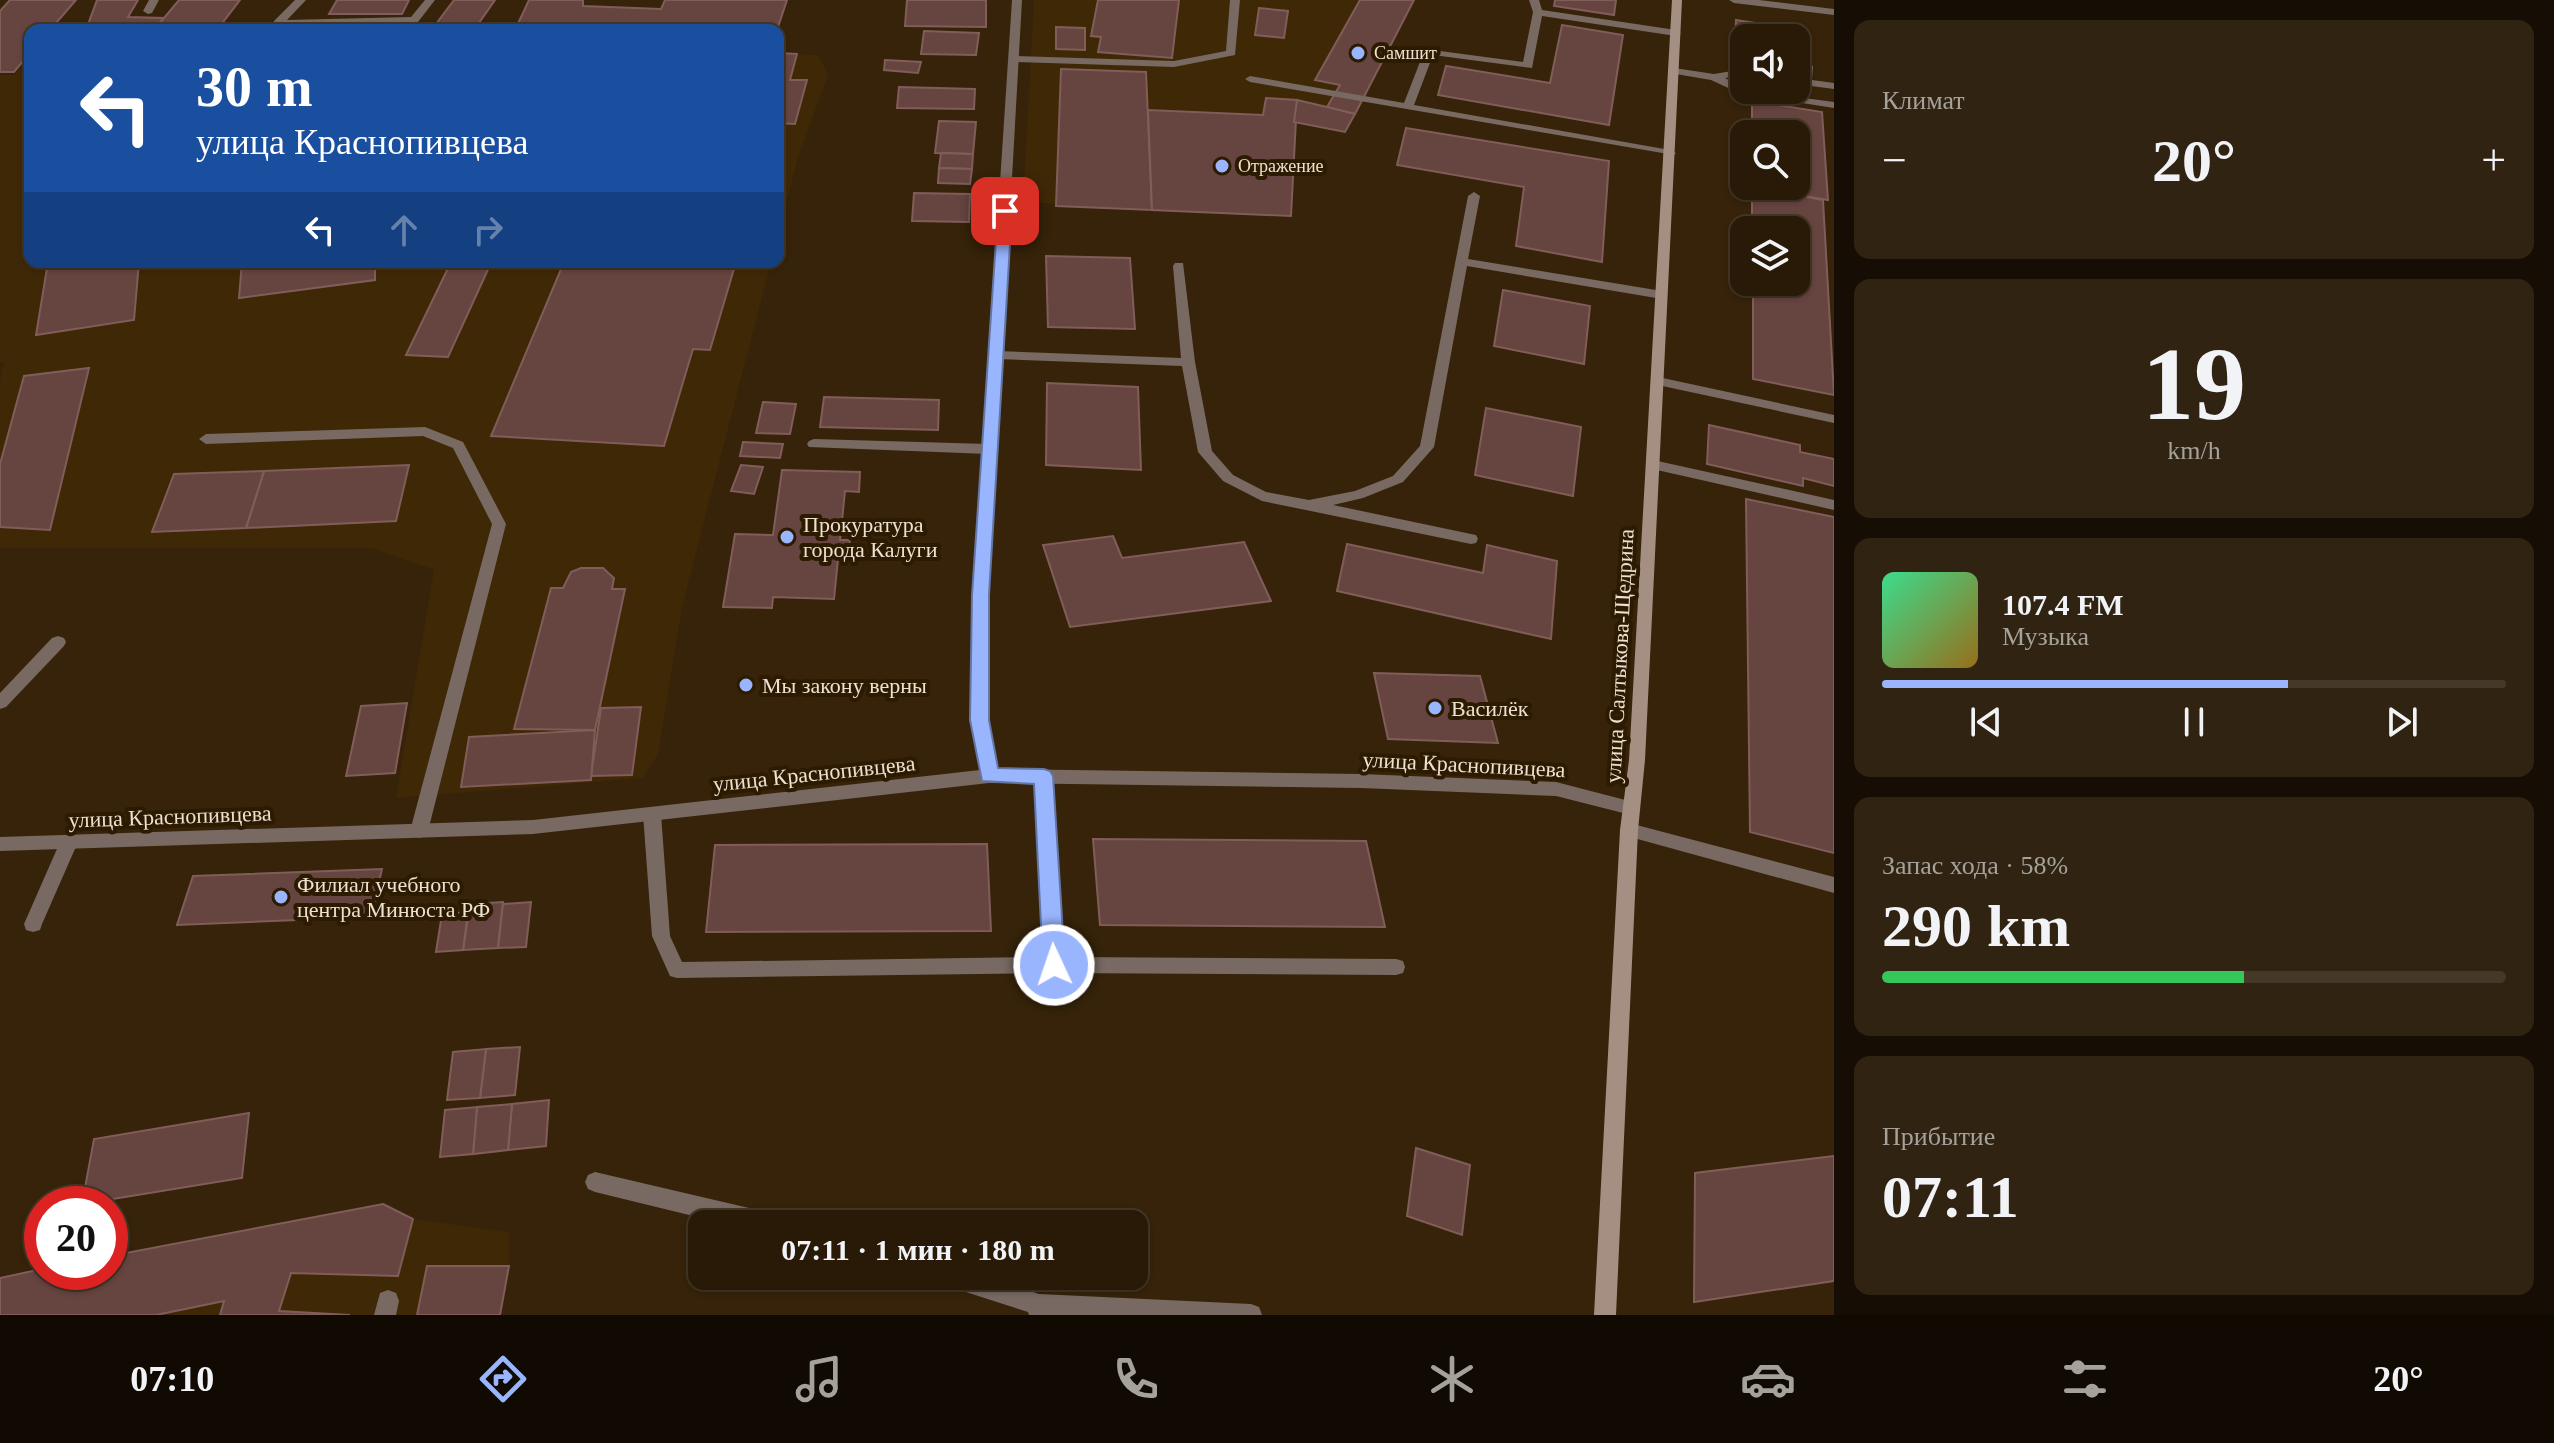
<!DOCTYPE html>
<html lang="ru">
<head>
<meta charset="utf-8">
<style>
  body { margin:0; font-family:"Times New Roman",serif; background:#302311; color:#f1f3f6; height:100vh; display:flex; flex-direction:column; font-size:30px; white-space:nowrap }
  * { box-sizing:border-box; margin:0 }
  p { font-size:26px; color:#a5a19b }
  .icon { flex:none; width:44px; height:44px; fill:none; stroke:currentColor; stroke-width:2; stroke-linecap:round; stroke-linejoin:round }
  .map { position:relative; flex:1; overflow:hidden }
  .drawer { display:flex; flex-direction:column; gap:20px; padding:20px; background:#160e04; width:720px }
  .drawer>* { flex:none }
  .banner { position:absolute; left:24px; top:24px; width:760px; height:244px; border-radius:16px; box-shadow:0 2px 6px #0004,0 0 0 2px #443828; background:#1a4fa0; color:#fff; overflow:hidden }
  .controls { position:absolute; left:1730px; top:24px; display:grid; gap:16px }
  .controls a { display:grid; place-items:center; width:80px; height:80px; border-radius:16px; background:#281a07; box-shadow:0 2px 6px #0004,0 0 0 2px #443828; font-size:40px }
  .speed { position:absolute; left:24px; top:1186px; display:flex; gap:16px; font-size:40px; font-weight:700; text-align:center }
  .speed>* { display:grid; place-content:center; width:104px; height:104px; border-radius:50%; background:#281a07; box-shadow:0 2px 6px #0004,0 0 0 2px #443828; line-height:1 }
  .speed .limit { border:12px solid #d22; background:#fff; color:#111 }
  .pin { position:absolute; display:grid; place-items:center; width:68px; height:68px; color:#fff; margin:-34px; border-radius:16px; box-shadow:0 4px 12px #0006 }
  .me { position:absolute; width:88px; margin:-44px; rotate:357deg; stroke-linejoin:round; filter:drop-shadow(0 0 6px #0008) }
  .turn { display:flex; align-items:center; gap:28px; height:168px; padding:0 40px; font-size:36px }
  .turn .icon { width:104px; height:104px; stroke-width:2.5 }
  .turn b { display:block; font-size:56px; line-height:68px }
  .lanes { display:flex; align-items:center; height:76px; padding:0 40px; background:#0003; justify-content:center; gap:40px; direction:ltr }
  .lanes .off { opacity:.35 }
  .big { font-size:60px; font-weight:700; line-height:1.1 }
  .drawer .widget { flex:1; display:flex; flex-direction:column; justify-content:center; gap:12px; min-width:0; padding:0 28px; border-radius:16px; background:#302311 }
  .drawer .dial { align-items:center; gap:0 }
  .dial b { font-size:104px; line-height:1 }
  .song { display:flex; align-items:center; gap:24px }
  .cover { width:96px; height:96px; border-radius:12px; background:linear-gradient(135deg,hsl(150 70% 55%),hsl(40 70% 35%)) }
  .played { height:8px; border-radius:4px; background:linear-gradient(90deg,#99b5fd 65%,#443828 65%) }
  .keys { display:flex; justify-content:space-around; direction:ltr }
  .heat { display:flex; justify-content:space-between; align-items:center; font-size:44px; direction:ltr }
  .charge { height:12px; border-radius:6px; background:linear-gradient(90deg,#34c759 58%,#443828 0) }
  .trip { position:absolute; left:688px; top:1210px; width:460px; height:80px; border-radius:16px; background:#281a07; box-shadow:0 2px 6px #0004,0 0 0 2px #443828; font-weight:700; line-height:80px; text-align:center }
  .dock { display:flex; height:128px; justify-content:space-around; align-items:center; background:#100a03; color:#a5a19b }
  .dock .icon { width:56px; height:56px }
  .dock .current { color:#99b5fd }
  .dock b { font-size:36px; color:#f1f3f6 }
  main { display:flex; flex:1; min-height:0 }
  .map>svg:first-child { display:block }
  .built { fill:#3f2806 }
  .building { fill:#664440; stroke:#815d59; stroke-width:2 }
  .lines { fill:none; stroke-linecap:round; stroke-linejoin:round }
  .lane { fill:#786a62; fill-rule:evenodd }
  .street { fill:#786a62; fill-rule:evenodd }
  .secondary { fill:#a58f82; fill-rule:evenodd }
  .route { fill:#99b5fd; stroke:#6376a4; stroke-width:2 }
  .poi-dot { fill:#99b5fd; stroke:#2c1a01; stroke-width:3 }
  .labels { text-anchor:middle; stroke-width:8; stroke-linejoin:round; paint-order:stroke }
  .far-poi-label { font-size:18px; fill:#ede1d2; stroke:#2c1a01; text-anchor:start }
  .poi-label { font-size:22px; fill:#ede1d2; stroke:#2c1a01; text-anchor:start }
  .street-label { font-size:22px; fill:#ede1d2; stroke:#2c1a01 }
</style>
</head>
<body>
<main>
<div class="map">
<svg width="1834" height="1315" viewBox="0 0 1834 1315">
  <rect width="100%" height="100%" fill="#362309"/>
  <g class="built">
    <path d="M1034,0H1414L1345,132L1294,123L1291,216L1023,202Z"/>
    <path d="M778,54L818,55L828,75L798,157L778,236Z"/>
    <path d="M30,57V262H771L682,607L658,754L643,778L396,798L434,570L372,548H0V381L4,363L0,362V75H15Z"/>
    <path d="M383,1204L413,1219L509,1232V1266L500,1315H0V1278L42,1269V1272H110V1256Z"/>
  </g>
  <g class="building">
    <path d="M10,0H76L50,30H30V53L14,72H0V11Z"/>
    <path d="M97,0H138L128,17L164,18L154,30H86Z"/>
    <path d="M179,0H240L217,30H154Z"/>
    <path d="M337,0H409L402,14H329Z"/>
    <path d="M454,0H495L474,30L433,28Z"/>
    <path d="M529,0H583V6L661,9L665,0H787L777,30H515Z"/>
    <path d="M907,0H986V27L905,26Z"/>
    <path d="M1098,0H1179L1172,58L1098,52L1101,37L1091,36Z"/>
    <path d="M1360,0H1414L1355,114L1327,107L1340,85L1315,80Z"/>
    <path d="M1555,0H1616L1614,15L1554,6Z"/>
    <path d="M1259,8L1288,11L1284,38L1255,35Z"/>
    <path d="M1736,20L1794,29V38H1744V65L1734,63Z"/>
    <path d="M1562,25L1623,35L1609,125L1438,95L1446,66L1550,83Z"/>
    <path d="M1056,27L1085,28V50L1056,49Z"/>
    <path d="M924,31L979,33L976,55L921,54Z"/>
    <path d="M778,53L797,54L790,80H807L795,124L778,123Z"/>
    <path d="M885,60L921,62L918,73L884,70Z"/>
    <path d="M1061,69L1146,72L1152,210L1056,206Z"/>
    <path d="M899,87L975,89L974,109L897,108Z"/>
    <path d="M1266,98L1297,100L1291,216L1152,210L1148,110L1263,115Z"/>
    <path d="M1297,100L1327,107L1355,114L1345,132L1294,122Z"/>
    <path d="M1752,101L1822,112L1828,200L1752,187L1796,186V134H1752Z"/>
    <path d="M939,121L976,122L973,154L935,153Z"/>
    <path d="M1406,128L1609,161L1602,262L1516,246L1524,187L1397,165Z"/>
    <path d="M941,153L973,154L972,169L939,168Z"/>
    <path d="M939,168L972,169L970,184L938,183Z"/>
    <path d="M1752,187L1823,200L1834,395L1753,379V282H1796V230H1752Z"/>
    <path d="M914,193L970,194L969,222L912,221Z"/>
    <path d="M1046,256L1130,258L1135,329L1048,327Z"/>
    <path d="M48,262H139L134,320L36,335Z"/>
    <path d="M242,262H375V280L239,298Z"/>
    <path d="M451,262L491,263L448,357L406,355Z"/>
    <path d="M564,262H736L710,350L693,349L664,446L491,436Z"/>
    <path d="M1503,290L1590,306L1584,364L1494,346Z"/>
    <path d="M89,368L50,530L0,527V464L24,376Z"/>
    <path d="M1047,383L1138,387L1141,470L1046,465Z"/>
    <path d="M824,397L939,400L938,430L820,427Z"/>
    <path d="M763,402L796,404L790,434L756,433Z"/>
    <path d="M1486,408L1581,427L1573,496L1475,475Z"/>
    <path d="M1709,425L1800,445V452L1834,459V486L1803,478V486L1707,464Z"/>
    <path d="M743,442L783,444L780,458L740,456Z"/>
    <path d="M409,465L396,521L246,528L264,471Z"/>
    <path d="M741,465L763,467L754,494L731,491Z"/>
    <path d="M782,470L860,472L859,492L845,491L840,540H850L848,560L838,559L834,599L773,597L772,608L723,607L735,534L773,535Z"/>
    <path d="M264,471L246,528L152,532L174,474Z"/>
    <path d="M1746,499L1834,517V853L1750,832Z"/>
    <path d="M1113,536L1122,558L1244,542L1271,601L1070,627L1043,545Z"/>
    <path d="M1347,544L1483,573L1487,545L1557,561L1551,639L1337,591Z"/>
    <path d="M581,568H603L614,578L612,589H625L595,730L514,729L551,588H563L571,572Z"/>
    <path d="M1374,673L1480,676L1498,743L1388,739Z"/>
    <path d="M407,703L395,773L346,776L361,706Z"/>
    <path d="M641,707L632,775L591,776L601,708Z"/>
    <path d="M595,730L591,780L461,787L469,737Z"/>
    <path d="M1093,839L1366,841L1385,927L1100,925Z"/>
    <path d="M987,844L991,931L706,932L715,845Z"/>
    <path d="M382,869L371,917L177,925L193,876Z"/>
    <path d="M503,902L498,948L463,950L470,904Z"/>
    <path d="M531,902L526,947L498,948L503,904Z"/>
    <path d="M468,912L463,950L436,952L442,914Z"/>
    <path d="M520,1047L515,1095L480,1098L486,1049Z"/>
    <path d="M486,1049L480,1098L447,1100L453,1052Z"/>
    <path d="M549,1100L546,1146L508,1150L512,1104Z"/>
    <path d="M512,1104L508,1150L473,1154L477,1107Z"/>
    <path d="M477,1107L473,1154L440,1157L445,1110Z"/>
    <path d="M249,1113L242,1178L82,1204L94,1139Z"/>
    <path d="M1416,1148L1470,1165L1462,1235L1407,1216Z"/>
    <path d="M1834,1156V1281L1694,1302L1695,1173Z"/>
    <path d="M383,1204L413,1219L398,1276L291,1273L279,1311L350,1315H220L224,1301L156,1315H0V1278L42,1269V1272H110V1256Z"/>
    <path d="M427,1266H509L500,1315H417Z"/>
  </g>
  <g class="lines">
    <g class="lane">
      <path d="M149,0H159L152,13L148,14L143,11Z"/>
      <path d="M295,0H306L287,20L411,17L425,0H435L418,22L414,23L274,25V21Z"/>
      <path d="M1230,0H1240L1235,55L1174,67L1015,62L1010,59L1015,56L1174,61L1226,51Z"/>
      <path d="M1529,0H1539L1542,10L1676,30L1681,33L1676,36L1542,16L1532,68L1433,55L1414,105L1670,150L1676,153L1674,155L1250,82L1245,79L1250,76L1404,103L1425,49L1523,62L1533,12Z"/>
      <path d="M1808,63L1813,66L1812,80L1834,83V89L1796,84V78H1802L1803,66Z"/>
      <path d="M1674,68L1714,74L1744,69V75L1725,78L1744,88V90L1834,102V108L1739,93L1711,80L1670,73V69Z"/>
      <path d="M1474,192L1480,196L1468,259L1662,291L1668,295L1662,299L1467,266L1434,447L1403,482L1363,498L1333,505L1471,534L1476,535L1478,539L1476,543L1471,544L1262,501L1223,481L1198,452L1182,366L996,359L989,355L996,351L1181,358L1173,266L1175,263H1183L1195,362L1212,451L1233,475L1266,492L1309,500L1355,491L1393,476L1420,446L1468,196Z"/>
      <path d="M1658,377L1834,415V423L1653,384L1651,381Z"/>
      <path d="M425,427L463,442L506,524L428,831L425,836L419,838L413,836L410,831L492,524L453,448L423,436L206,444L199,439L206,434Z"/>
      <path d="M814,439L988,444L995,449L988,454L809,447L807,444L809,441Z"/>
      <path d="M1653,460L1834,500V510L1648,468L1646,465Z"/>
      <path d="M58,636L64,638L66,642L64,646L6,707L0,709V693L52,638Z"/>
      <path d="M1044,769L1050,771L1053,776L1063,957L1396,959L1403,961L1405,967L1403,973L1396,975L1054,973L677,978L670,976L652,936L643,814L646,809L652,807L658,809L661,814L670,936L682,962L1044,957L1035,776L1038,771Z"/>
      <path d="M1629,823L1834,877V893L1623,835L1620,830L1623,825Z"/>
      <path d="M69,835L75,837L78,842L42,924L40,930L33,932L26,930L24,924L60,842L63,837Z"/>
      <path d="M595,1172L770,1213L778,1217L781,1224H726L595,1192L588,1189L585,1182L588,1175Z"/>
      <path d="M938,1276H983L1039,1294L1251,1304L1259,1307L1262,1315H1029L1028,1312L941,1284Z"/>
      <path d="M388,1290L396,1293L399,1301L396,1315H374L380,1293Z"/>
    </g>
    <g class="street">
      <path d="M1012,0H1022L987,624L988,720L996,769L1361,774L1556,782L1637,803L1640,808L1637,813L1631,815L1556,796L1361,788L989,783L533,834L0,851V837L533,820L980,770L972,720L971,624Z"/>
      <path d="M1729,0H1759L1834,9V15L1734,3Z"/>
    </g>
    <path class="secondary" d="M1672,0H1682L1645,760L1638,830L1616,1315H1594L1620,830L1629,760Z"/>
  </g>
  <path class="route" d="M1005,207L1012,211L989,595V720L998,768L1044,769L1050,771L1053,776L1065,965L1062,972L1054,974L1047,972L1043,965L1034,784L982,781L970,720L972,595L998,211Z"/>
  <g class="poi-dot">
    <circle cx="1358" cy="53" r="8"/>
    <circle cx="1222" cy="166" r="8"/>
    <circle cx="787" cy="537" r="8"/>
    <circle cx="746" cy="685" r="8"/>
    <circle cx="1435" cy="708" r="8"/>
    <circle cx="281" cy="897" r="8"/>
  </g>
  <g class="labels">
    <g class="far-poi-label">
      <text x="1374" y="59">Самшит</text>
      <text x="1238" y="172">Отражение</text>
    </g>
    <g class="poi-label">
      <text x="803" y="532">Прокуратура<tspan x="803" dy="25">города Калуги</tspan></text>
      <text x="762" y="693">Мы закону верны</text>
      <text x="1451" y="716">Василёк</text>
      <text x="297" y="892">Филиал учебного<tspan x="297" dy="25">центра Минюста РФ</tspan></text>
    </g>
    <g class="street-label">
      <text transform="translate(1619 656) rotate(-87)" y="8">улица Салтыкова-Щедрина</text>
      <text transform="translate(1464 764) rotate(3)" y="8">улица Краснопивцева</text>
      <text transform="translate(814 773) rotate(-6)" y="8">улица Краснопивцева</text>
      <text transform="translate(170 816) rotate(-2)" y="8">улица Краснопивцева</text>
    </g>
  </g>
</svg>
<div class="controls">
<a><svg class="icon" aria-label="sound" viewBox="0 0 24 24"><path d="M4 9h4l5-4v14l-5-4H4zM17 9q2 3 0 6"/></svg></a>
<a><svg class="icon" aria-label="search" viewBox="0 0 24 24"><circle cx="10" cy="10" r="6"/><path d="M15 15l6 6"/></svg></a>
<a><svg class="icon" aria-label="layers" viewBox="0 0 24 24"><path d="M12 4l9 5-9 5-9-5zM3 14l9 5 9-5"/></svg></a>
</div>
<div class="speed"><div class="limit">20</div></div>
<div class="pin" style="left:1005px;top:211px;background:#d93025"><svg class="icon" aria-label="arrive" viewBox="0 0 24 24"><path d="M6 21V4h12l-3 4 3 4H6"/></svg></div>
<svg class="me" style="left:1054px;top:965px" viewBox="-20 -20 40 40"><circle r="17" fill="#99b5fd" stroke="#fff" stroke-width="3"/><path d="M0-11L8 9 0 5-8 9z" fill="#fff"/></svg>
<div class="trip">07:11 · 1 мин · 180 m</div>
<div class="banner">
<div class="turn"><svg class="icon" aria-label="left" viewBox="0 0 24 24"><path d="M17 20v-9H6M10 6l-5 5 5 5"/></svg><div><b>30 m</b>улица Краснопивцева</div></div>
<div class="lanes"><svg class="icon" aria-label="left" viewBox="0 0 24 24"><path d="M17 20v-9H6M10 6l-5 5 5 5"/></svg><svg class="icon off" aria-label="ahead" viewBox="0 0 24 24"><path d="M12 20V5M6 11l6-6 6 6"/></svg><svg class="icon off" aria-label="right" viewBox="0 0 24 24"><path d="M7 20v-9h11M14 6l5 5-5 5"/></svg></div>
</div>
</div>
<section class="drawer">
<div class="widget"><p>Климат</p>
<div class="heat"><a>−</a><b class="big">20°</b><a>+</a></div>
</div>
<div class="widget dial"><b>19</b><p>km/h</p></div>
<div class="widget">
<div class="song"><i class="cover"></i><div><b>107.4 FM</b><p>Музыка</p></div></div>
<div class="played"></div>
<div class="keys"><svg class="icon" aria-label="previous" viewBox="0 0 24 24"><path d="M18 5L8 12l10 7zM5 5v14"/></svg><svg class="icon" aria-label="pause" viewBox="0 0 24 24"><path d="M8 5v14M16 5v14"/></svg><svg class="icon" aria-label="next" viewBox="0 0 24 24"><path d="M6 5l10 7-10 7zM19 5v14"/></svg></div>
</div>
<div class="widget"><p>Запас хода · 58%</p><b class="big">290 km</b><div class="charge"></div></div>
<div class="widget"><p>Прибытие</p><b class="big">07:11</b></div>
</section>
</main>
<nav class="dock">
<b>07:10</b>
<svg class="icon current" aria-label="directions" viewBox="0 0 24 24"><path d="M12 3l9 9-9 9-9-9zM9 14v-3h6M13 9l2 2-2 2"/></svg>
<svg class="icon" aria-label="music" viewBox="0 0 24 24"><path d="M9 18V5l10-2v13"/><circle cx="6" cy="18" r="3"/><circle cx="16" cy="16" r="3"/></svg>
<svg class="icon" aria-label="phone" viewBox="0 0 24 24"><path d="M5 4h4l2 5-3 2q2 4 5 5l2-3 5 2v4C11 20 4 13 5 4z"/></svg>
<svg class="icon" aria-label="climate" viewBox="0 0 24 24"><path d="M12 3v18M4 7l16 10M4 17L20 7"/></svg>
<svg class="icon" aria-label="car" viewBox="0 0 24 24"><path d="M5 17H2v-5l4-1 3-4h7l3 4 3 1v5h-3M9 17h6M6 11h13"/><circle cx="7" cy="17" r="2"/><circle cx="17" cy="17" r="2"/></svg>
<svg class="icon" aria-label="filters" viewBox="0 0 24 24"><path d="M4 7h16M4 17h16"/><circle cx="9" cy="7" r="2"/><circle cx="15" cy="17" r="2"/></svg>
<b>20°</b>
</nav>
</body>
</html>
